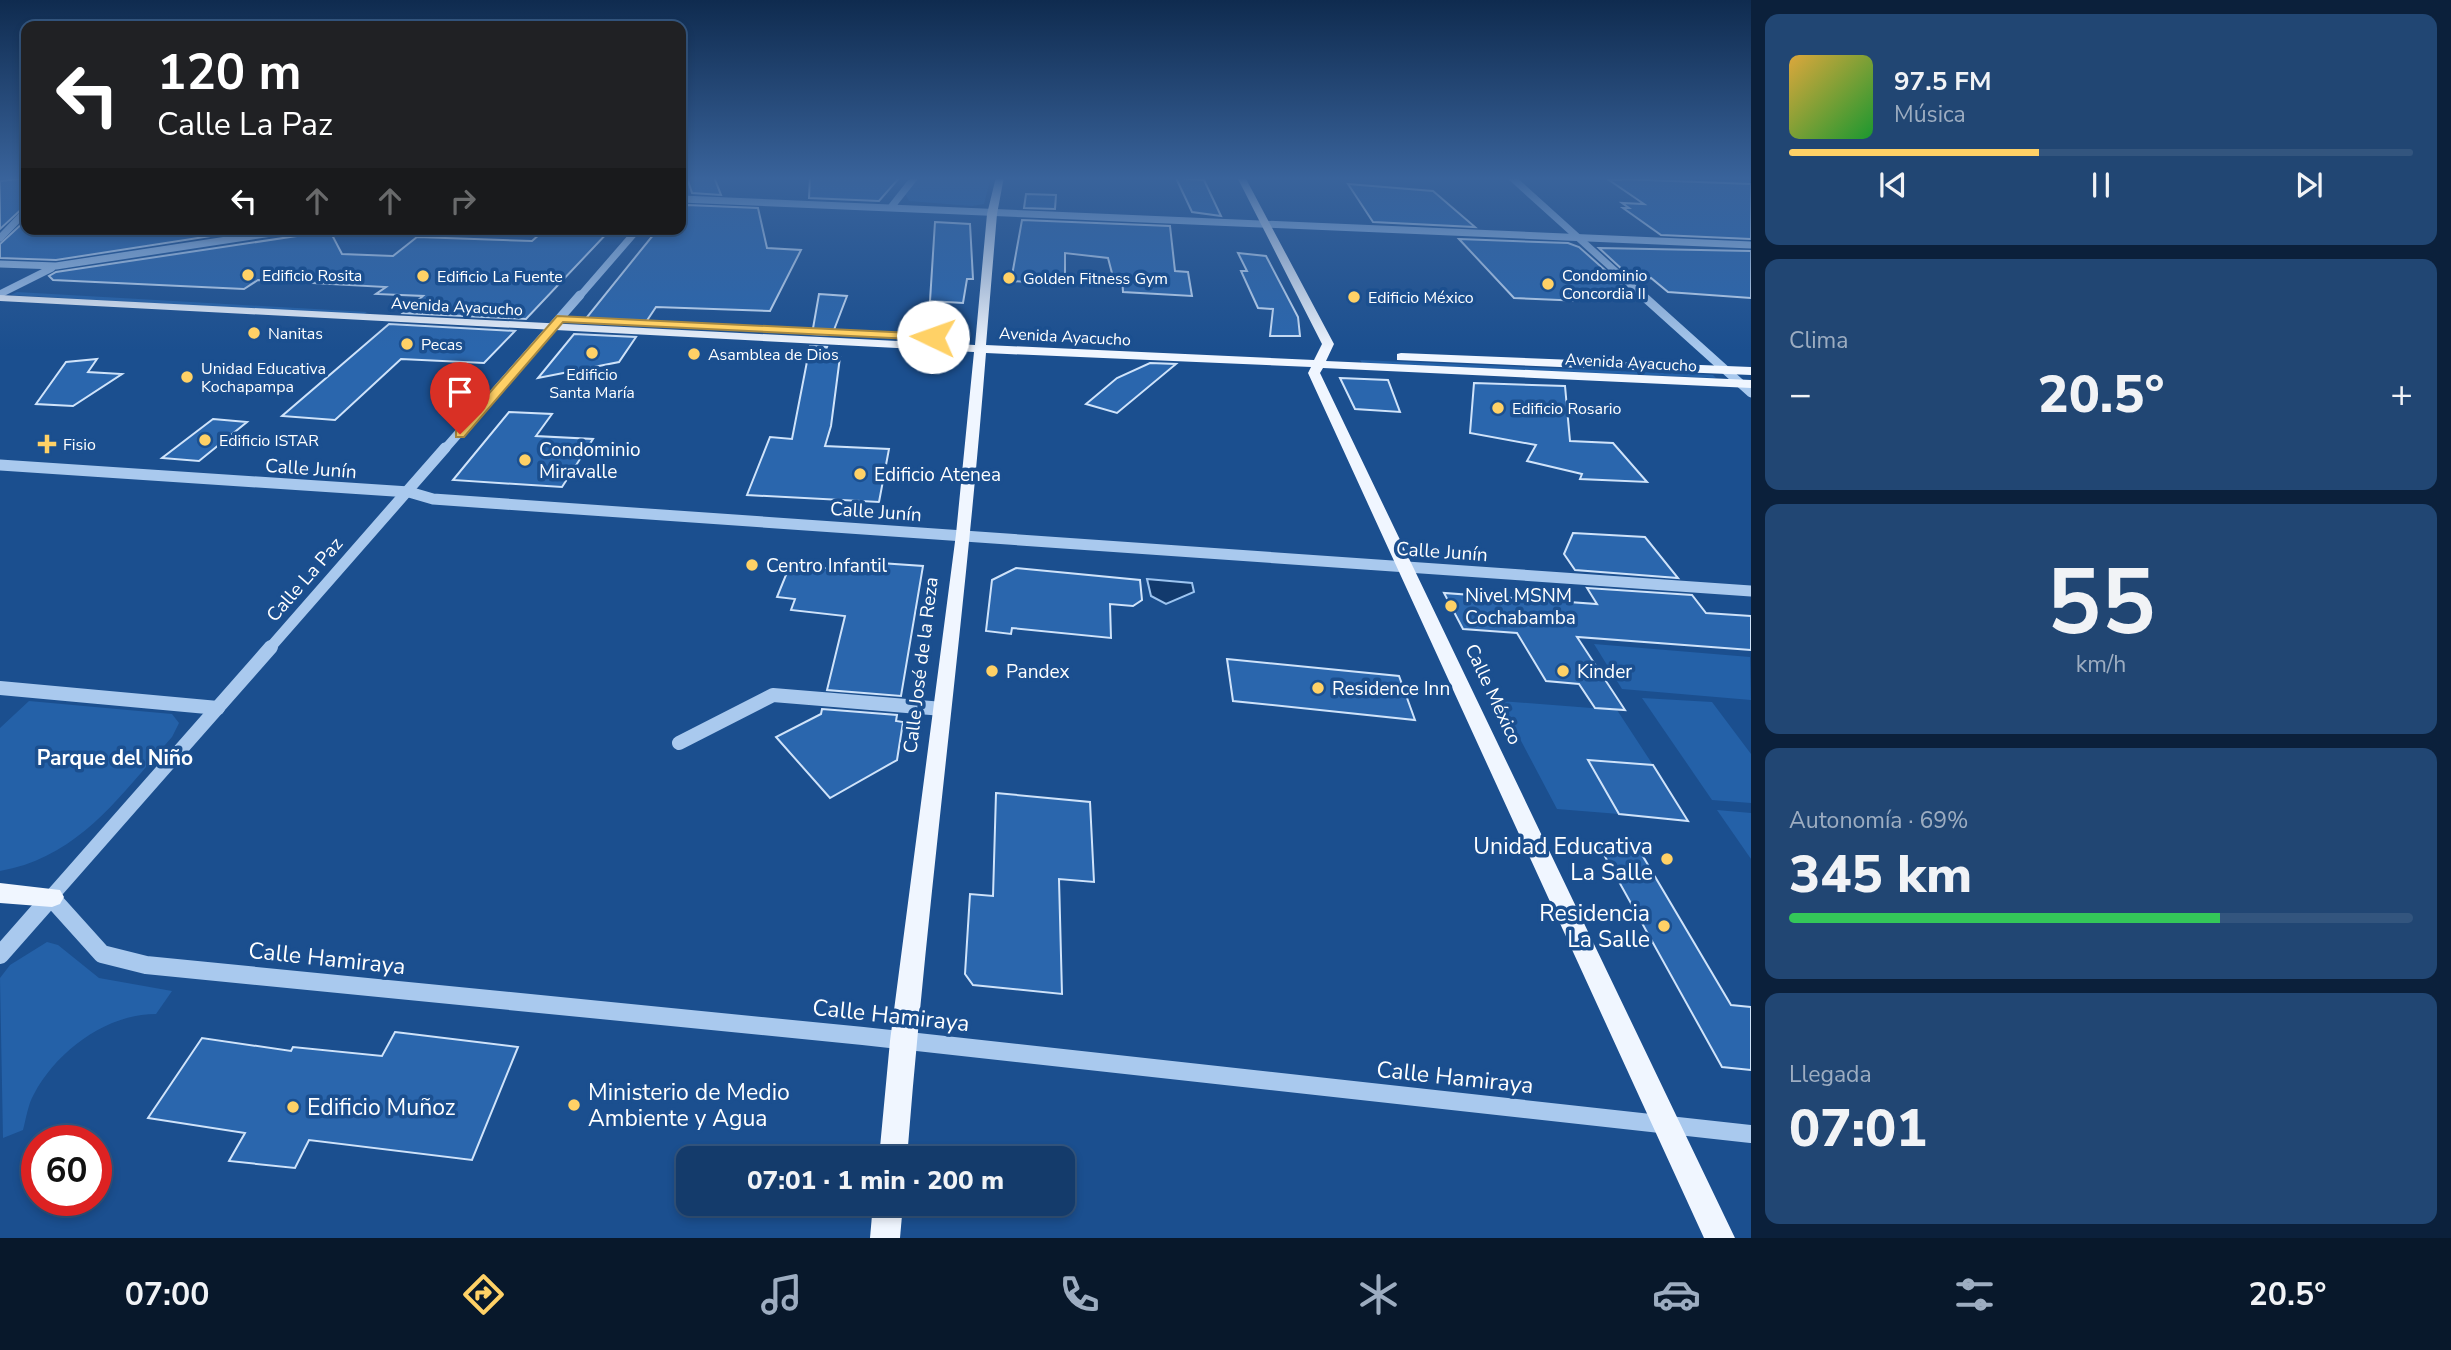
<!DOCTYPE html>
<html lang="es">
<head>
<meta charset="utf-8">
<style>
  body { margin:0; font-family:"Nunito Sans",sans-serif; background:#214673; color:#f1f3f6; height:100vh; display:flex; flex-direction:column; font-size:26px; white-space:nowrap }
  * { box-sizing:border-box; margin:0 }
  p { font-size:23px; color:#9dadc1 }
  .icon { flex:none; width:38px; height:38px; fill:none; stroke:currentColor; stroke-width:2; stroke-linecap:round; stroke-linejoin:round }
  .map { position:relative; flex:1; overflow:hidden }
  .side { display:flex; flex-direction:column; gap:14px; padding:14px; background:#0b203b; width:700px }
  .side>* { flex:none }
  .guide { position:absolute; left:21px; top:21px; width:665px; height:214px; border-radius:14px; box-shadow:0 4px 10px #0003,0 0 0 2px #33557e; background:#202124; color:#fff; overflow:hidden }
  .speed { position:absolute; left:21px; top:1125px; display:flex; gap:14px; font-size:35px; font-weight:700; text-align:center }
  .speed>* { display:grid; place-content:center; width:91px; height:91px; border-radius:50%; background:#143b6b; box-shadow:0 4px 10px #0003,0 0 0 2px #33557e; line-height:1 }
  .speed .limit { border:10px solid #d22; background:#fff; color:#111 }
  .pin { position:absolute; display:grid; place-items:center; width:60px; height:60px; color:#fff; margin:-72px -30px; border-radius:50% 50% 50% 0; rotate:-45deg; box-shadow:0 0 7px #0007 }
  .pin .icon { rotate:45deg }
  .me { position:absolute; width:77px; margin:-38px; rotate:273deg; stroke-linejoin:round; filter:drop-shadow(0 0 5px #0008) }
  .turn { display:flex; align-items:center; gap:24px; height:147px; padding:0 21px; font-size:32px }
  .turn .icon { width:91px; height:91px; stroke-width:2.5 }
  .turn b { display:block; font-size:49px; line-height:60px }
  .lanes { display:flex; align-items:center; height:66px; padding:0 21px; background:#0003; justify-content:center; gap:35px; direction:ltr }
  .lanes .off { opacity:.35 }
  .big { font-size:52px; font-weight:800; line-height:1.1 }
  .side .widget { flex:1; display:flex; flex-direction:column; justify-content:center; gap:10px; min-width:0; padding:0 24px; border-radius:14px; background:#214673 }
  .side .dial { align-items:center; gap:0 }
  .dial b { font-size:91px; line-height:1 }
  .song { display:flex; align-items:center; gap:21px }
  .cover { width:84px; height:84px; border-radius:10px; background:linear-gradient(135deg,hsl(40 70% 55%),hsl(130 70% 35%)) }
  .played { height:7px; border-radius:4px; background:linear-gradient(90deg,#ffd166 40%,#33557e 40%) }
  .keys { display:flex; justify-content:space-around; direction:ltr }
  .heat { display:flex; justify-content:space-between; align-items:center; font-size:38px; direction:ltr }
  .charge { height:10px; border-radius:5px; background:linear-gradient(90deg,#34c759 69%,#33557e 0) }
  .trip { position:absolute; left:676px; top:1146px; width:399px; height:70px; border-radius:14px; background:#143b6b; box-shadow:0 4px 10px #0003,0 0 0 2px #33557e; font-weight:800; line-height:70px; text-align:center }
  .menu { display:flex; height:112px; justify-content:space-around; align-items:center; background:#08182b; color:#9dadc1 }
  .menu .icon { width:49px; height:49px }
  .menu .current { color:#ffd166 }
  .menu b { font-size:32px; color:#f1f3f6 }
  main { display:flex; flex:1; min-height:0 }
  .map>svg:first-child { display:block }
  .green { fill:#2461a8 }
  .water { fill:#123a6d; stroke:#9cc4f0; stroke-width:2 }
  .building { fill:#2a66ad; stroke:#cfe3fa; stroke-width:2 }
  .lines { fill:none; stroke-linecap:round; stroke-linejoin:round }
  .minor-far4 { stroke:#a9c9ee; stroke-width:7 }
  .minor-far3 { stroke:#a9c9ee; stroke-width:9 }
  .minor-far2 { stroke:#a9c9ee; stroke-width:11 }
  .minor-far1 { stroke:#a9c9ee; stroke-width:14 }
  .minor { stroke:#a9c9ee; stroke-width:18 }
  .major { fill:#f0f6ff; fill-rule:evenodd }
  .route { fill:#ffd166; stroke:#a68842; stroke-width:2 }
  .poi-dot { fill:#ffd166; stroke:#1b4f8f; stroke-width:2.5 }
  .labels { text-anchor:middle; stroke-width:7; stroke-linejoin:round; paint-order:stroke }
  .far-poi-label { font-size:16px; fill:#fff; stroke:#1b4f8f; text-anchor:start }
  .far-street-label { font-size:16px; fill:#fff; stroke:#1b4f8f }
  .poi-label { font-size:19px; fill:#fff; stroke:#1b4f8f; text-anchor:start }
  .street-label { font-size:19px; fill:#fff; stroke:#1b4f8f }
  .neighbourhood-label { font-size:21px; font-weight:bold; fill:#fff; stroke:#1b4f8f }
  .near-poi-label { font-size:23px; fill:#fff; stroke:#1b4f8f; text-anchor:end }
  .near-street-label { font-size:23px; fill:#fff; stroke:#1b4f8f }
</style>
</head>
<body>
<main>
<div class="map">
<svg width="1751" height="1238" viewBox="0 0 1751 1238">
  <rect width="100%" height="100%" fill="#1b4f8f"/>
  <g class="green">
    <path d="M919,177H991L984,204L972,206L909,201L905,194Z"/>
    <path d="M17,292L367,312L363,315L11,295Z"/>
    <path d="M1360,360L1713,375L1716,378L1362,363Z"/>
    <path d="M1594,644L1750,657L1751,700L1622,689Z"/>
    <path d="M1642,698L1712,702L1751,754V803L1712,800Z"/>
    <path d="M29,701L172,714L179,723L172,737C121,794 80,857 0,871V728Z"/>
    <path d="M1500,701L1617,710L1653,765L1588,760L1619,814L1557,809Z"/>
    <path d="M1717,810L1751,813V859Z"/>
    <path d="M47,942L58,945L99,978L172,991L156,1014C106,1014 57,1051 34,1094C28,1104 26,1119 23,1130L3,1138L0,978L10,965Z"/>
  </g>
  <path class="water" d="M1147,579L1192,583L1194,592L1166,604L1151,596Z"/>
  <g class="building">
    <path d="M687,177H714L721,195L692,193Z"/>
    <path d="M810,177H900L879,201L809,198Z"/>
    <path d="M26,178V205L0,229V181Z"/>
    <path d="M1176,178L1204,180L1221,216L1192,212Z"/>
    <path d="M1620,179L1751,184V239L1661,235L1623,208H1629L1622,203L1644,204L1609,180H1622Z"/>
    <path d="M1348,184L1433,191L1475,227L1373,222Z"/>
    <path d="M1026,194L1056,195L1055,209L1024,208Z"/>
    <path d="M687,205L758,208L767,248L801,250L770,311L656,307L644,325L583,322L658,229H681V213Z"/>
    <path d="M26,220V229H256L56,260L0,258V244Z"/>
    <path d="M1022,220L1170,226L1175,271L1188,272L1192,296L1123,292L1122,277H1113L1108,258L1065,253V284L1011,281Z"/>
    <path d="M935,222L970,224L973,279H967L963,303L930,301Z"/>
    <path d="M570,229H611L526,319L403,313L423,296L376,294L386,287L258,280L244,289L53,280L49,276L56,272L330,231L342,254L393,256L417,237L532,241L540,234H565Z"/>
    <path d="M1459,239L1568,243L1579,247L1624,287L1583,301L1514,298Z"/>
    <path d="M1599,248L1751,251V298L1668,292L1651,278L1637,283Z"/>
    <path d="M1238,253L1266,256L1298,317L1300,336H1270L1273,309L1258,308L1241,271H1247Z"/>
    <path d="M819,294L847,296L832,335L812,334Z"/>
    <path d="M389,324L515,331L484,363L401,359L335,420L282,416Z"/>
    <path d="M574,334L636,337L619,362L538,378Z"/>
    <path d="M810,346L827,347L823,357H840L831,426L825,446L889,449L879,502L747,495L770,437L792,439Z"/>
    <path d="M97,359L88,372L122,374L73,406L36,404L66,362Z"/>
    <path d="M1150,363L1176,364L1117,413L1086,404L1117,378Z"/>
    <path d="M1340,378L1388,380L1400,412L1355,409Z"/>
    <path d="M1474,383L1565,386L1570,441L1613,443L1647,482L1580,479L1582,474L1527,461L1536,445L1470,433Z"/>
    <path d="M509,412L552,414L536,436L593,439L562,487L453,480Z"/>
    <path d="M213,419L247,422L199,461L162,458Z"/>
    <path d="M1573,533L1645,537L1678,578L1575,570L1564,554Z"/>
    <path d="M851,561L923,566L901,696L827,690L845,616L791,610L795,599L777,597L790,565L849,570Z"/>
    <path d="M1016,568L1140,580L1142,600L1133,606L1110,604L1111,638L1012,628L1011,634L986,631L992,580Z"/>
    <path d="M1587,588L1692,595L1706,613L1751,616V650L1577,637L1625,710L1595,708L1579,684L1546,681L1517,633L1463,629L1444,593L1597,604Z"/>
    <path d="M1227,659L1399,676L1415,720L1233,701Z"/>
    <path d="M822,709L897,715L896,721L903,722L897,760L830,798L776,737L821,714Z"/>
    <path d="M1588,760L1653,765L1688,821L1619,814Z"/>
    <path d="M996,793L1090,802L1094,882L1059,879L1062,994L973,985L965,974L970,894L993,896Z"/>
    <path d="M1598,844L1638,848L1731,1005L1751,1007V1070L1722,1067Z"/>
    <path d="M395,1032L518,1047L472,1160L309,1140L295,1168L229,1161L245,1133L148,1118L202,1038L291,1051L293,1047L382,1056Z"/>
  </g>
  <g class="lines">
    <g class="minor-far4">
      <path d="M1511,177L1644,297"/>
      <path d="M681,199L1751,245"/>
      <path d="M892,206L915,177"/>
      <path d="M0,238L26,211"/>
      <path d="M0,264L56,266L298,229"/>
      <path d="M0,294L52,268"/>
      <path d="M579,297L638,229"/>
    </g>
    <g class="minor-far3">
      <path d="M1642,295L1751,393"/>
      <path d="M444,450L580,295"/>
    </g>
    <g class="minor-far2">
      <path d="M0,465L409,492L433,499L1751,591"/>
      <path d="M269,649L445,448"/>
    </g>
    <g class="minor-far1">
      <path d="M0,688L218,708"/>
      <path d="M679,743L773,695L943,709"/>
      <path d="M52,897L58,906"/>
      <path d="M43,906L271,647"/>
    </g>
    <g class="minor">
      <path d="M57,904L102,954L146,965L863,1036L1751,1134"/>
      <path d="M0,955L45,904"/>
    </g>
    <g class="major">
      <path d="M996,177H1004L997,214L986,345L1314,360L1322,344L1237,177H1245L1334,344L1326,361L1751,380V388L1323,368L1320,373L1735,1238H1704L1308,373L1311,367L986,353C965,622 928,889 907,1158H879L890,1041L956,534L974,352L0,301V295L975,345L987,214Z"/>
      <path d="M1401,353L1751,367V375L1397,360V354Z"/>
      <path d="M0,883L60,890L64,897L60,904L52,907L0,903Z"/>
      <path d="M873,1204H903L900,1238H870Z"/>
    </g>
  </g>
  <linearGradient id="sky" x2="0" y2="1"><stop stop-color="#0f2b4f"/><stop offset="0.51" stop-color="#39639b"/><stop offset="1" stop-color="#39639b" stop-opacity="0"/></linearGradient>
  <rect width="1751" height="350" fill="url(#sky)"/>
  <path class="route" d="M557,316L933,334L939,337L933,340L563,322L464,437H456V431Z"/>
  <g class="poi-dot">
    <circle cx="248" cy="275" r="7"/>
    <circle cx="423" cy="276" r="7"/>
    <circle cx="1009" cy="278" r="7"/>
    <circle cx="1548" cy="284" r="7"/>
    <circle cx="1354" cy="297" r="7"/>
    <circle cx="254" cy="333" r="7"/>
    <circle cx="407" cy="344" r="7"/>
    <circle cx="592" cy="353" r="7"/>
    <circle cx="694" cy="354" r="7"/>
    <circle cx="187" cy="377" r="7"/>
    <circle cx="1498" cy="408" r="7"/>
    <circle cx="205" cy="440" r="7"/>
    <path d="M43.5 433.5h7v7h7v7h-7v7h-7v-7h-7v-7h7z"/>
    <circle cx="525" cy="460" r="7"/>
    <circle cx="860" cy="474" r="7"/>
    <circle cx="752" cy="565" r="7"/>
    <circle cx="1451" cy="606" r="7"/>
    <circle cx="992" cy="671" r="7"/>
    <circle cx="1563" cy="671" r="7"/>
    <circle cx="1318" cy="688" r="7"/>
    <circle cx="1667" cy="859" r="7"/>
    <circle cx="1664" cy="926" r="7"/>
    <circle cx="574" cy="1105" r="7"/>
    <circle cx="293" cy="1107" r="7"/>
  </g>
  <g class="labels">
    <g class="far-poi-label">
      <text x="262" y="281">Edificio Rosita</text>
      <text x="1562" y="281">Condominio<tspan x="1562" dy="18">Concordia II</tspan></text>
      <text x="437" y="282">Edificio La Fuente</text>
      <text x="1023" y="284">Golden Fitness Gym</text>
      <text x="1368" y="303">Edificio México</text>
      <text x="268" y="339">Nanitas</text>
      <text x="421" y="350">Pecas</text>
      <text x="708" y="360">Asamblea de Dios</text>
      <text x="201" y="374">Unidad Educativa<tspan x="201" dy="18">Kochapampa</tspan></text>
      <text x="592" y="380" text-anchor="middle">Edificio<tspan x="592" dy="18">Santa María</tspan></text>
      <text x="1512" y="414">Edificio Rosario</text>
      <text x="219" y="446">Edificio ISTAR</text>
      <text x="63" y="450">Fisio</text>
    </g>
    <g class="far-street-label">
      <text transform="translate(457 306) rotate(3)" y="6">Avenida Ayacucho</text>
      <text transform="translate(1065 336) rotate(3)" y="6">Avenida Ayacucho</text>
      <text transform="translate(1631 362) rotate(3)" y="6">Avenida Ayacucho</text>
    </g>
    <g class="poi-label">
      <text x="539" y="456">Condominio<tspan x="539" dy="22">Miravalle</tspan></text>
      <text x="874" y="481">Edificio Atenea</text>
      <text x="766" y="572">Centro Infantil</text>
      <text x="1465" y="602">Nivel MSNM<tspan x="1465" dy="22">Cochabamba</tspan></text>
      <text x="1006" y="678">Pandex</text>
      <text x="1577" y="678">Kinder</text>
      <text x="1332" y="695">Residence Inn</text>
    </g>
    <g class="street-label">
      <text transform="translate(311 468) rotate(4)" y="7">Calle Junín</text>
      <text transform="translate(876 511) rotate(4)" y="7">Calle Junín</text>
      <text transform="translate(1442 551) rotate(4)" y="7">Calle Junín</text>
      <text transform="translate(304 579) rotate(-49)" y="7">Calle La Paz</text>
      <text transform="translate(920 665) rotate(-83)" y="7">Calle José de la Reza</text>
      <text transform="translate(1494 694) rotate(65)" y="7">Calle México</text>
    </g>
    <g class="neighbourhood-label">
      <text x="115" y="765">Parque del Niño</text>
    </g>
    <g class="near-poi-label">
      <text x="1653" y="854">Unidad Educativa<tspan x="1653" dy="26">La Salle</tspan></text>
      <text x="1650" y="921">Residencia<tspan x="1650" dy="26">La Salle</tspan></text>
      <text x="588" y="1100" text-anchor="start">Ministerio de Medio<tspan x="588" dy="26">Ambiente y Agua</tspan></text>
      <text x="307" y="1115" text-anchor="start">Edificio Muñoz</text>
    </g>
    <g class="near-street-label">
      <text transform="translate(327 958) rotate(6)" y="8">Calle Hamiraya</text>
      <text transform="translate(891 1015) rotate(6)" y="8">Calle Hamiraya</text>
      <text transform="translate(1455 1077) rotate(6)" y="8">Calle Hamiraya</text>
    </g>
  </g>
</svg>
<div class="speed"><div class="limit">60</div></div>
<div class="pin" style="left:460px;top:434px;background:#d93025"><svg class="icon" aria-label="arrive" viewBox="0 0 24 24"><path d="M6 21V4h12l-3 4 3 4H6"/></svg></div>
<svg class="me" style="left:933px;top:337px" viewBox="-20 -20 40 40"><circle r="19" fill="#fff"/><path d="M0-13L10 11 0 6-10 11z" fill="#ffd166"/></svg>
<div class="trip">07:01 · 1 min · 200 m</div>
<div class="guide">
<div class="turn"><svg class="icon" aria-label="left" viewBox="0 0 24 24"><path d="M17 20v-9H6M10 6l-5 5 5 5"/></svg><div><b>120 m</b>Calle La Paz</div></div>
<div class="lanes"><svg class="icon" aria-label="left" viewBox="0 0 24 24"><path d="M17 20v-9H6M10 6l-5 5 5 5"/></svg><svg class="icon off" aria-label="ahead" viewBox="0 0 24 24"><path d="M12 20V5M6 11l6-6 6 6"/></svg><svg class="icon off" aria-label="ahead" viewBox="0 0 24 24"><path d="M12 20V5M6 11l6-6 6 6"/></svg><svg class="icon off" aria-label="right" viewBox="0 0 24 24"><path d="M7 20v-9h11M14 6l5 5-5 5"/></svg></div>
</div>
</div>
<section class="side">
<div class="widget">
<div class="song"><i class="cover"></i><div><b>97.5 FM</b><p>Música</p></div></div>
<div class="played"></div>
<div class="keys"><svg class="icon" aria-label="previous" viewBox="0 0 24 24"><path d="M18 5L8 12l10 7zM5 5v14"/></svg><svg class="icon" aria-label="pause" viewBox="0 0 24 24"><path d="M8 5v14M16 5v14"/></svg><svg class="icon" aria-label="next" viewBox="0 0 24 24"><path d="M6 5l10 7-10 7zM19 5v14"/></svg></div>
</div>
<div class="widget"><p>Clima</p>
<div class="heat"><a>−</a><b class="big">20.5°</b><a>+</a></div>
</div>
<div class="widget dial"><b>55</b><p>km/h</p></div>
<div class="widget"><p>Autonomía · 69%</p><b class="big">345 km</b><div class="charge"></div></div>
<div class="widget"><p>Llegada</p><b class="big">07:01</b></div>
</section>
</main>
<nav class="menu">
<b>07:00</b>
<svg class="icon current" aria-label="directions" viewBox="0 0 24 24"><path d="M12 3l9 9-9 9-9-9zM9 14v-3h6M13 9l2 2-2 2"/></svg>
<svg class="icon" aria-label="music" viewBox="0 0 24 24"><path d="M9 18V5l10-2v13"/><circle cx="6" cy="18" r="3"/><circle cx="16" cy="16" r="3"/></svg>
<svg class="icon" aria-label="phone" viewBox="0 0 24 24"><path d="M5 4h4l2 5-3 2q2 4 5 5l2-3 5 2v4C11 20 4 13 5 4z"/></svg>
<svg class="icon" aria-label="climate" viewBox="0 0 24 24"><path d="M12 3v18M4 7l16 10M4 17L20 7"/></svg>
<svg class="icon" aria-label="car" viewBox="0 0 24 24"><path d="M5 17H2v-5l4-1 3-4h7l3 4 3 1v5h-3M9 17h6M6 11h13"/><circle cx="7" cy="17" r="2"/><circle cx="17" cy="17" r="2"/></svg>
<svg class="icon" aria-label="filters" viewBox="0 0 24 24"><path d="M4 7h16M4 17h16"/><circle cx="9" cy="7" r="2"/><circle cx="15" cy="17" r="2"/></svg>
<b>20.5°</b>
</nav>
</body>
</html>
